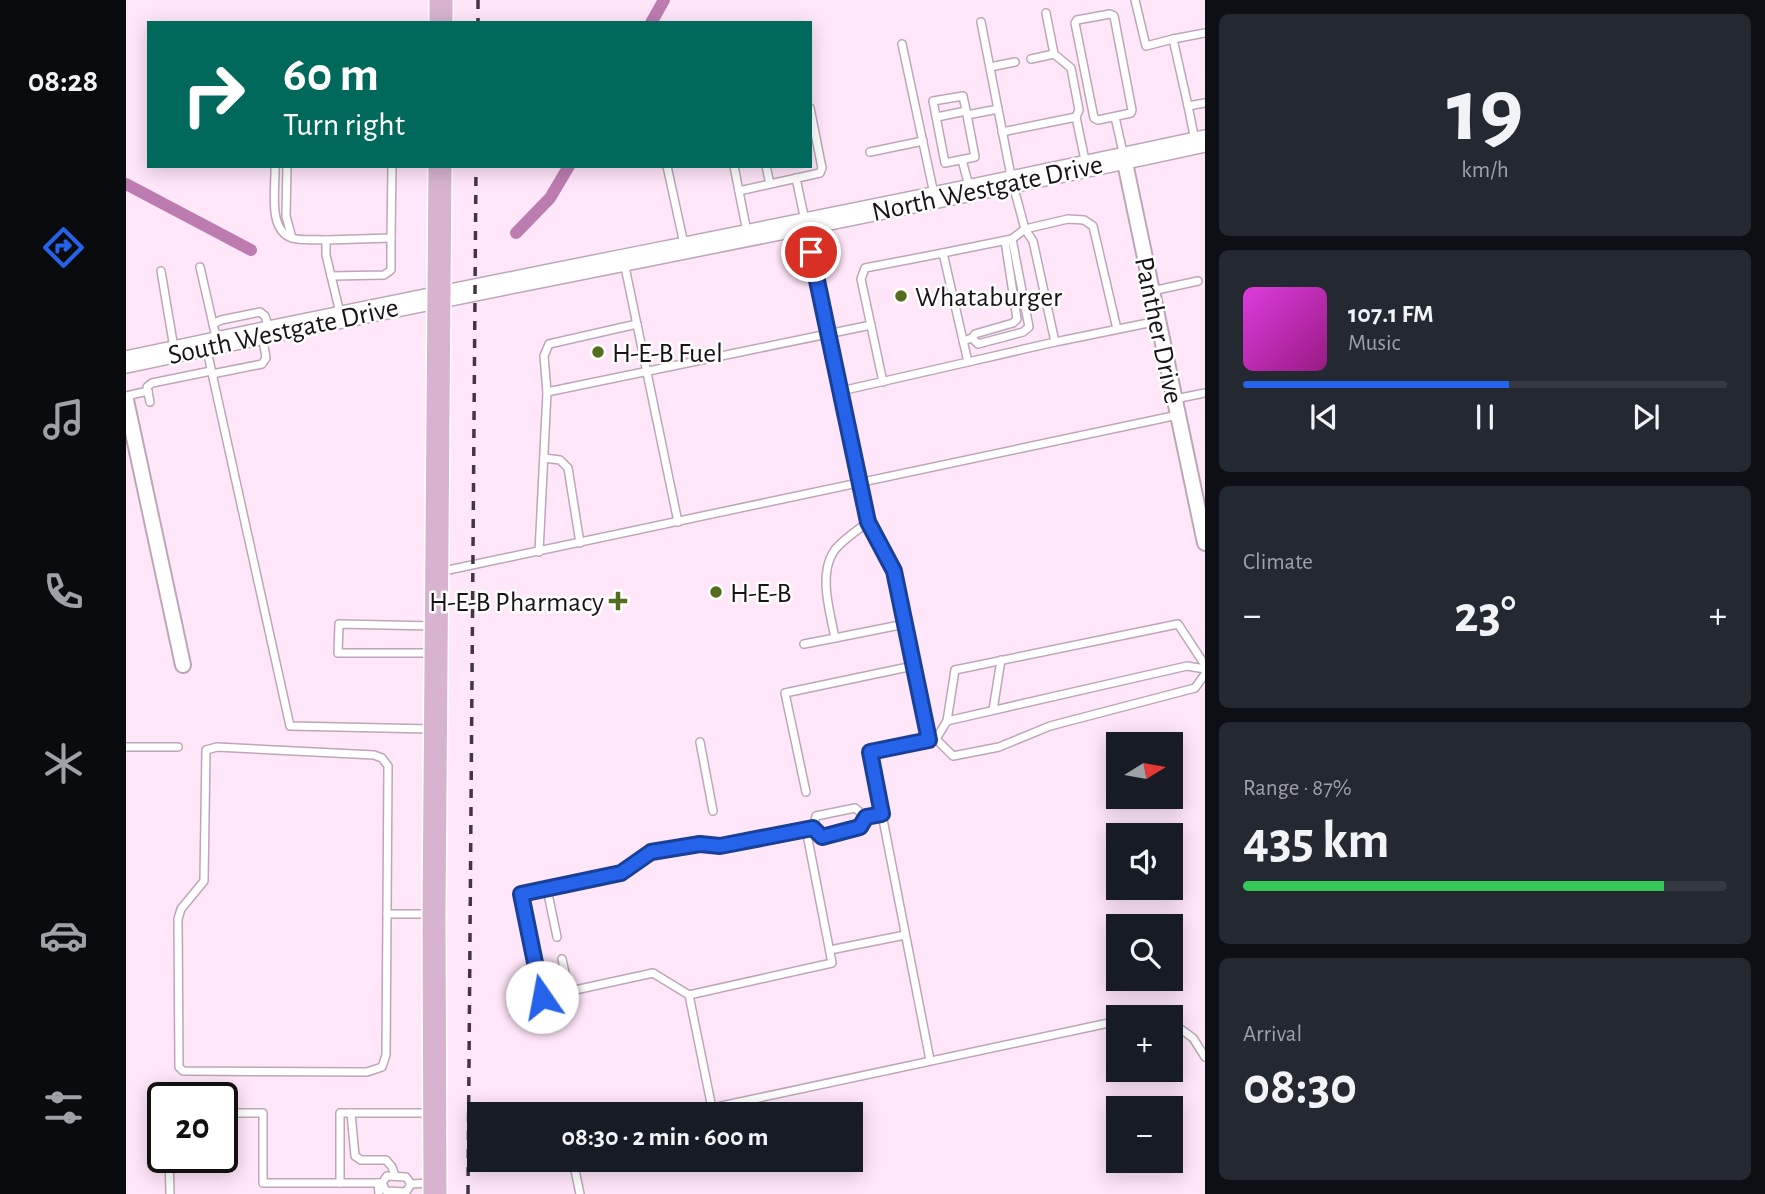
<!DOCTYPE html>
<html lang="en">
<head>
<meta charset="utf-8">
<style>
  body { margin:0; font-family:"Alegreya Sans",sans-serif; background:#242831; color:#f1f3f6; height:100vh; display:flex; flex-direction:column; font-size:26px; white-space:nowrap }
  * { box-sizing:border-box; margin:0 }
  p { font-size:23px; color:#9ea1a6 }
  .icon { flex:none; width:38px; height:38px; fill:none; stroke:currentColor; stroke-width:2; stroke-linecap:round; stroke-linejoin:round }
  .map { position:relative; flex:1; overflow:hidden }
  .panel { display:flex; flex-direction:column; gap:14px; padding:14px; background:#0d0f14; width:560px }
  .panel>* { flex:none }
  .hud { position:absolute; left:21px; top:21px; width:665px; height:147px; border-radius:0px; box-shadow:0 4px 18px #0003; background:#00695c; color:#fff; overflow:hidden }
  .needle { width:46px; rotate:79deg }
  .buttons { position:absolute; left:980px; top:732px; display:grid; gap:14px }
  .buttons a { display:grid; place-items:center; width:77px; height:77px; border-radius:0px; background:#171b24; box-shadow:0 4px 18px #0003; font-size:35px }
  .speed { position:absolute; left:21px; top:1082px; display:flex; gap:14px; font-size:35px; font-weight:700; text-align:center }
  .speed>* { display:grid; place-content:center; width:91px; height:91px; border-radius:50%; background:#171b24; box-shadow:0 4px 18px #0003; line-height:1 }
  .speed .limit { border:4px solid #111; border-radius:10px; background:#fff; color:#111 }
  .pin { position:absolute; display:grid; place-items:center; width:60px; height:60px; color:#fff; margin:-30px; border:4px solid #fff; border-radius:50%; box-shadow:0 2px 7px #0007 }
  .me { position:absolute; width:77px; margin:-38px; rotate:348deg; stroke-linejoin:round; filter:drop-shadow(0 0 5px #0008) }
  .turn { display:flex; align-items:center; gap:24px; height:147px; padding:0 21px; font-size:32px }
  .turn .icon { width:91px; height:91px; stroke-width:2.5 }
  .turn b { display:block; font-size:49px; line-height:60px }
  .big { font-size:52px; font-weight:700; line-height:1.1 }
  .panel .widget { flex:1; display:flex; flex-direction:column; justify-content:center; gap:10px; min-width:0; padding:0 24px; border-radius:10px; background:#242831 }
  .panel .dial { align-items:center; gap:0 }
  .dial b { font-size:91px; line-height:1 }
  .song { display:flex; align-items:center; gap:21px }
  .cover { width:84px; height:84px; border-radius:10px; background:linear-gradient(135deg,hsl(300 70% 55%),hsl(310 70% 35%)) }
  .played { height:7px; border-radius:4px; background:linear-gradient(90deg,#2563eb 55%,#363941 55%) }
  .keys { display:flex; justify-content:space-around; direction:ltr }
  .heat { display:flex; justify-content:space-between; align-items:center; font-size:38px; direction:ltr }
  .charge { height:10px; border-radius:5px; background:linear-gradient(90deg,#34c759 87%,#363941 0) }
  .trip { position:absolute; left:341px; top:1102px; width:396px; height:70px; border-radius:0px; background:#171b24; box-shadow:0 4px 18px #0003; font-weight:700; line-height:70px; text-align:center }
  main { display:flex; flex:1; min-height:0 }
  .tab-bar { display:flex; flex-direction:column; width:126px; justify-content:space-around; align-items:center; background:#090b0e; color:#9ea1a6 }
  .tab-bar .icon { width:49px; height:49px }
  .tab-bar .active { color:#2563eb }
  .tab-bar b { font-size:32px; color:#f1f3f6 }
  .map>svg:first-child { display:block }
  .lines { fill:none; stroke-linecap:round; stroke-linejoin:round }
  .canal { stroke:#bd7caf; stroke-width:12 }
  .lane-casing { stroke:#bda6b7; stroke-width:10 }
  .street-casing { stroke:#bda6b7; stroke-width:18 }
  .secondary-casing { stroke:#bda6b7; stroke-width:24 }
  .primary-casing { stroke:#fff; stroke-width:26 }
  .lane { stroke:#fff; stroke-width:7 }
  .street { stroke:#fff; stroke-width:14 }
  .secondary { stroke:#fff; stroke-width:21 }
  .primary { stroke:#d7b3cf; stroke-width:23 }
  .rail { stroke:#423740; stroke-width:3.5; stroke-dasharray:9 9; stroke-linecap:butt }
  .route-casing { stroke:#184099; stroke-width:18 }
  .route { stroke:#2563eb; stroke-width:12 }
  .poi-dot { fill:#556d1e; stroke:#fff; stroke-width:2.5 }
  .labels { text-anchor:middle; stroke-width:5; stroke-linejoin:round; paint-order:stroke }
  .street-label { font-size:28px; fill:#1a1218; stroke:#fff }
  .poi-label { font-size:28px; fill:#1a1218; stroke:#fff; text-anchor:start }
</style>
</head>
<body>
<main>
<nav class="tab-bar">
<b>08:28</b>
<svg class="icon active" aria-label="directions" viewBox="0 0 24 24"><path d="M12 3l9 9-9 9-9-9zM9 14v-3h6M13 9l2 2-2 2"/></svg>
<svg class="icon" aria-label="music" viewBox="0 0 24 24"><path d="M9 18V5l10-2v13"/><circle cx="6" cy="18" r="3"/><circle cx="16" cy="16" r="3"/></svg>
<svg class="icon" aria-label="phone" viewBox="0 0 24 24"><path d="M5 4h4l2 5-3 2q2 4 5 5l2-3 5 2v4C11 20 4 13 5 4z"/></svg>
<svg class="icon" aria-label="climate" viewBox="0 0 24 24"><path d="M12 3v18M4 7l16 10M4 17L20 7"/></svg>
<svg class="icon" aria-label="car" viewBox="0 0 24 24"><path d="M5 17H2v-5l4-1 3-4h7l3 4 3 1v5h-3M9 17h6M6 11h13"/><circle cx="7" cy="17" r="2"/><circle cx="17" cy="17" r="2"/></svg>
<svg class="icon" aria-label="filters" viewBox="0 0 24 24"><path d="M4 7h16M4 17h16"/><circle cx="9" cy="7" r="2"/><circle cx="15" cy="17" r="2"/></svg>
</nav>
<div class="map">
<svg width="1079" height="1194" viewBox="0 0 1079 1194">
  <rect width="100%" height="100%" fill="#ffe6f9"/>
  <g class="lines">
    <g class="canal">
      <path d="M525,23L538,0"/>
      <path d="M0,184L125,250"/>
      <path d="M390,233L424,198L443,166"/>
    </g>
    <g class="lane-casing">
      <g id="lane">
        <path d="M1009,0L1020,46L1047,39L1062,106"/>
        <path d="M920,13L928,54L945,68L953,110L950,117"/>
        <path d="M984,14L988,16L1006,110L1005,113L972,120L968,118L949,23L951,20Z"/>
        <path d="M855,22L886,181L899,229L907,241L929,342L1032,321"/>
        <path d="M1047,39L1079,33"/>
        <path d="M776,44L808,194"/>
        <path d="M905,59L928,54"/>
        <path d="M864,67L889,62"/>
        <path d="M841,115L837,96L807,101L819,163L849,157L841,115L872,109"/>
        <path d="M811,117L840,111"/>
        <path d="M989,117L998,157"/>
        <path d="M876,132L950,117L960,165"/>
        <path d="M1069,140L1062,106L1079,103"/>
        <path d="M744,152L797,141"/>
        <path d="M836,160L844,190"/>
        <path d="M149,166C150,187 141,230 166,238C176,241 190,239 200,240"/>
        <path d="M161,166L160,216L166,238"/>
        <path d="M541,166L558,244"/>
        <path d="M608,166L621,232"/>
        <path d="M640,166L644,184L694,173L696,168L684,108"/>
        <path d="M670,178L742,522L768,571L803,740L810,739L827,756L873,747L924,726L1069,688L1079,674"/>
        <path d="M613,191L644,184"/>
        <path d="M817,253L886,239L899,229L942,219L958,220L967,226L991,329"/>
        <path d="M498,262L552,522"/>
        <path d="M74,267L87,324"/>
        <path d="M35,271L48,348"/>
        <path d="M205,276L258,275L265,270V238"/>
        <path d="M1026,291L1072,281"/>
        <path d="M214,313L200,255V240L265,238L266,166"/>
        <path d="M846,338L849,334L887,323L891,319L879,241"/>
        <path d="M91,341L87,324L95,320L134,312L139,316L143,328"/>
        <path d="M837,341L846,338L852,344L897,332L903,327L886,239"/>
        <path d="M80,346L164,726L305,729"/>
        <path d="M842,362L929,342"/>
        <path d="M86,374L136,364L140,358L136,334"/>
        <path d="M715,391L842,362L817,253L739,268L735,279L757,382"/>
        <path d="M421,392L745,325"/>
        <path d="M0,396L22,391"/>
        <path d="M1049,399L1079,393"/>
        <path d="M24,402L21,387L26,383L85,371"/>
        <path d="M418,458L434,460L442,468L454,543"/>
        <path d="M742,522C732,530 716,540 708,551C692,575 704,611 709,638L779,624"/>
        <path d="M413,552L421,392L418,356L423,344L511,324"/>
        <path d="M313,572L1052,415"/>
        <path d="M307,626L213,624L212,653H308"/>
        <path d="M678,644L709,638"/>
        <path d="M867,710L875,660"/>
        <path d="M821,721L829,670L1052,624L1079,665"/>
        <path d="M810,739L821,721L1061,666L1079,669"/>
        <path d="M803,740L744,753L804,1060"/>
        <path d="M574,742L587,811"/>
        <path d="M0,747H52"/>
        <path d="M91,747L248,755L256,758L262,766L260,1055L256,1067L241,1072L57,1071L53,1067L52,919L55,909L78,881L80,750Z"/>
        <path d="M680,792L659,693L787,666"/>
        <path d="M687,828L696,837L734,827L740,817L756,814"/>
        <path d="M687,828L690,816L729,808L740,817"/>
        <path d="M680,829L706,963L563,995L527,973L417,997L395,894L495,873L525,852L574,844L594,847L680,829L687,828"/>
        <path d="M421,889L431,937"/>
        <path d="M261,914H306"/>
        <path d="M704,950L779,935"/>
        <path d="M436,959L443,991"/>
        <path d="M563,995L586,1108"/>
        <path d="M1015,1017H1027"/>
        <path d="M1045,1022L1067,1038L1079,1057"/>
        <path d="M96,1113H137V1183H256L261,1176L280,1177L285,1184"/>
        <path d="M225,1113L229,1156L235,1160H260L266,1167L269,1176"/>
        <path d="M553,1115L992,1021"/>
        <path d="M43,1157L44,1194"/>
        <path d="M447,1160L454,1194"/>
        <path d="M214,1183V1113H305"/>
        <path d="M252,1183L253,1194"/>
        <path d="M256,1183L260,1191L280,1192L285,1184L305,1183"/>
      </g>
    </g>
    <g class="street-casing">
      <g id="street">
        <path d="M998,158L1079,543"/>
        <path d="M0,400L57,665"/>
      </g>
    </g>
    <g class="secondary-casing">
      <path id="secondary" d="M0,362C359,285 720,219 1079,141"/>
    </g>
    <g class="primary-casing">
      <g id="primary">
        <path d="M315,23V0"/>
        <path d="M309,1194L308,914L314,166"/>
      </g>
    </g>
    <use href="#lane" class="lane"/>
    <use href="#street" class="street"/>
    <use href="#secondary" class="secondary"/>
    <use href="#primary" class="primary"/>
    <g class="rail">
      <path d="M352,0V23"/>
      <path d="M342,1194L350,166"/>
    </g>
  </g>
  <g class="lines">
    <g class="route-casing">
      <path id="route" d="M416,997L395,894L495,873L525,852L574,844L594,846L687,828L696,837L734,827L740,817L756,814L744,752L803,740L768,571L742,522L685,252"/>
    </g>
    <use href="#route" class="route"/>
  </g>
  <g class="poi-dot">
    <circle cx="775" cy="296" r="7"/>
    <circle cx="472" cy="352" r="7"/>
    <circle cx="590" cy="592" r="7"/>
    <path d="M488.5 590.5h7v7h7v7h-7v7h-7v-7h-7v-7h7z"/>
  </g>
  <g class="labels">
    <g class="street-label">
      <text transform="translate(861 187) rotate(-12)" y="10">North Westgate Drive</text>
      <text transform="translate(157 330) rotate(-12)" y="10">South Westgate Drive</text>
      <text transform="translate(1034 330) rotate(78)" y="10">Panther Drive</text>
    </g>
    <g class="poi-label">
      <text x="789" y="306">Whataburger</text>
      <text x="486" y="362">H-E-B Fuel</text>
      <text x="604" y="602">H-E-B</text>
      <text x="478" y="611" text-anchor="end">H-E-B Pharmacy</text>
    </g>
  </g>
</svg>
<div class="buttons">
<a><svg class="needle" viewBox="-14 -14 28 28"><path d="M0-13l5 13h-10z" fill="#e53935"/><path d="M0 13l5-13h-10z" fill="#9ea1a6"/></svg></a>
<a><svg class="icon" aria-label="sound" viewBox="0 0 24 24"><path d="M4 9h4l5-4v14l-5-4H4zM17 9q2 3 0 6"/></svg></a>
<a><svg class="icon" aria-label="search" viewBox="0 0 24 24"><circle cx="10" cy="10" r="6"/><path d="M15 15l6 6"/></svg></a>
<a>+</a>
<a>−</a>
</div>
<div class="speed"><div class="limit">20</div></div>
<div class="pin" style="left:685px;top:252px;background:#d93025"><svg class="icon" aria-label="arrive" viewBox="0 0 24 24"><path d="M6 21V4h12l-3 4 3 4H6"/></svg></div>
<svg class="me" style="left:416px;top:997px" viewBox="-20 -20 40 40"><circle r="19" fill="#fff"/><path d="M0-13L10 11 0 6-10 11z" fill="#2563eb"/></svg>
<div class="trip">08:30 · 2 min · 600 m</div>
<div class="hud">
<div class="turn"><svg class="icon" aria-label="right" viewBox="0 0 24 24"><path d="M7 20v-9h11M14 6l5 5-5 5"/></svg><div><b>60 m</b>Turn right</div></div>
</div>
</div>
<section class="panel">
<div class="widget dial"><b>19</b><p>km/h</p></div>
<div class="widget">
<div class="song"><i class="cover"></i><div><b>107.1 FM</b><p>Music</p></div></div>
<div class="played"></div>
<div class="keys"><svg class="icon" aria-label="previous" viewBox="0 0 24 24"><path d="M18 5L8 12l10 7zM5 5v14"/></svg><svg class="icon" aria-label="pause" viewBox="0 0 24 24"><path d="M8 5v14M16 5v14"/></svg><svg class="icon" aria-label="next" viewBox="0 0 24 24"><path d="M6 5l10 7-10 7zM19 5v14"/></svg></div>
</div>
<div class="widget"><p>Climate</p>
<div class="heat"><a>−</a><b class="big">23°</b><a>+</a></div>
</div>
<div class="widget"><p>Range · 87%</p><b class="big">435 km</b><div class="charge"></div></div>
<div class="widget"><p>Arrival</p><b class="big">08:30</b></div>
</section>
</main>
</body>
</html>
